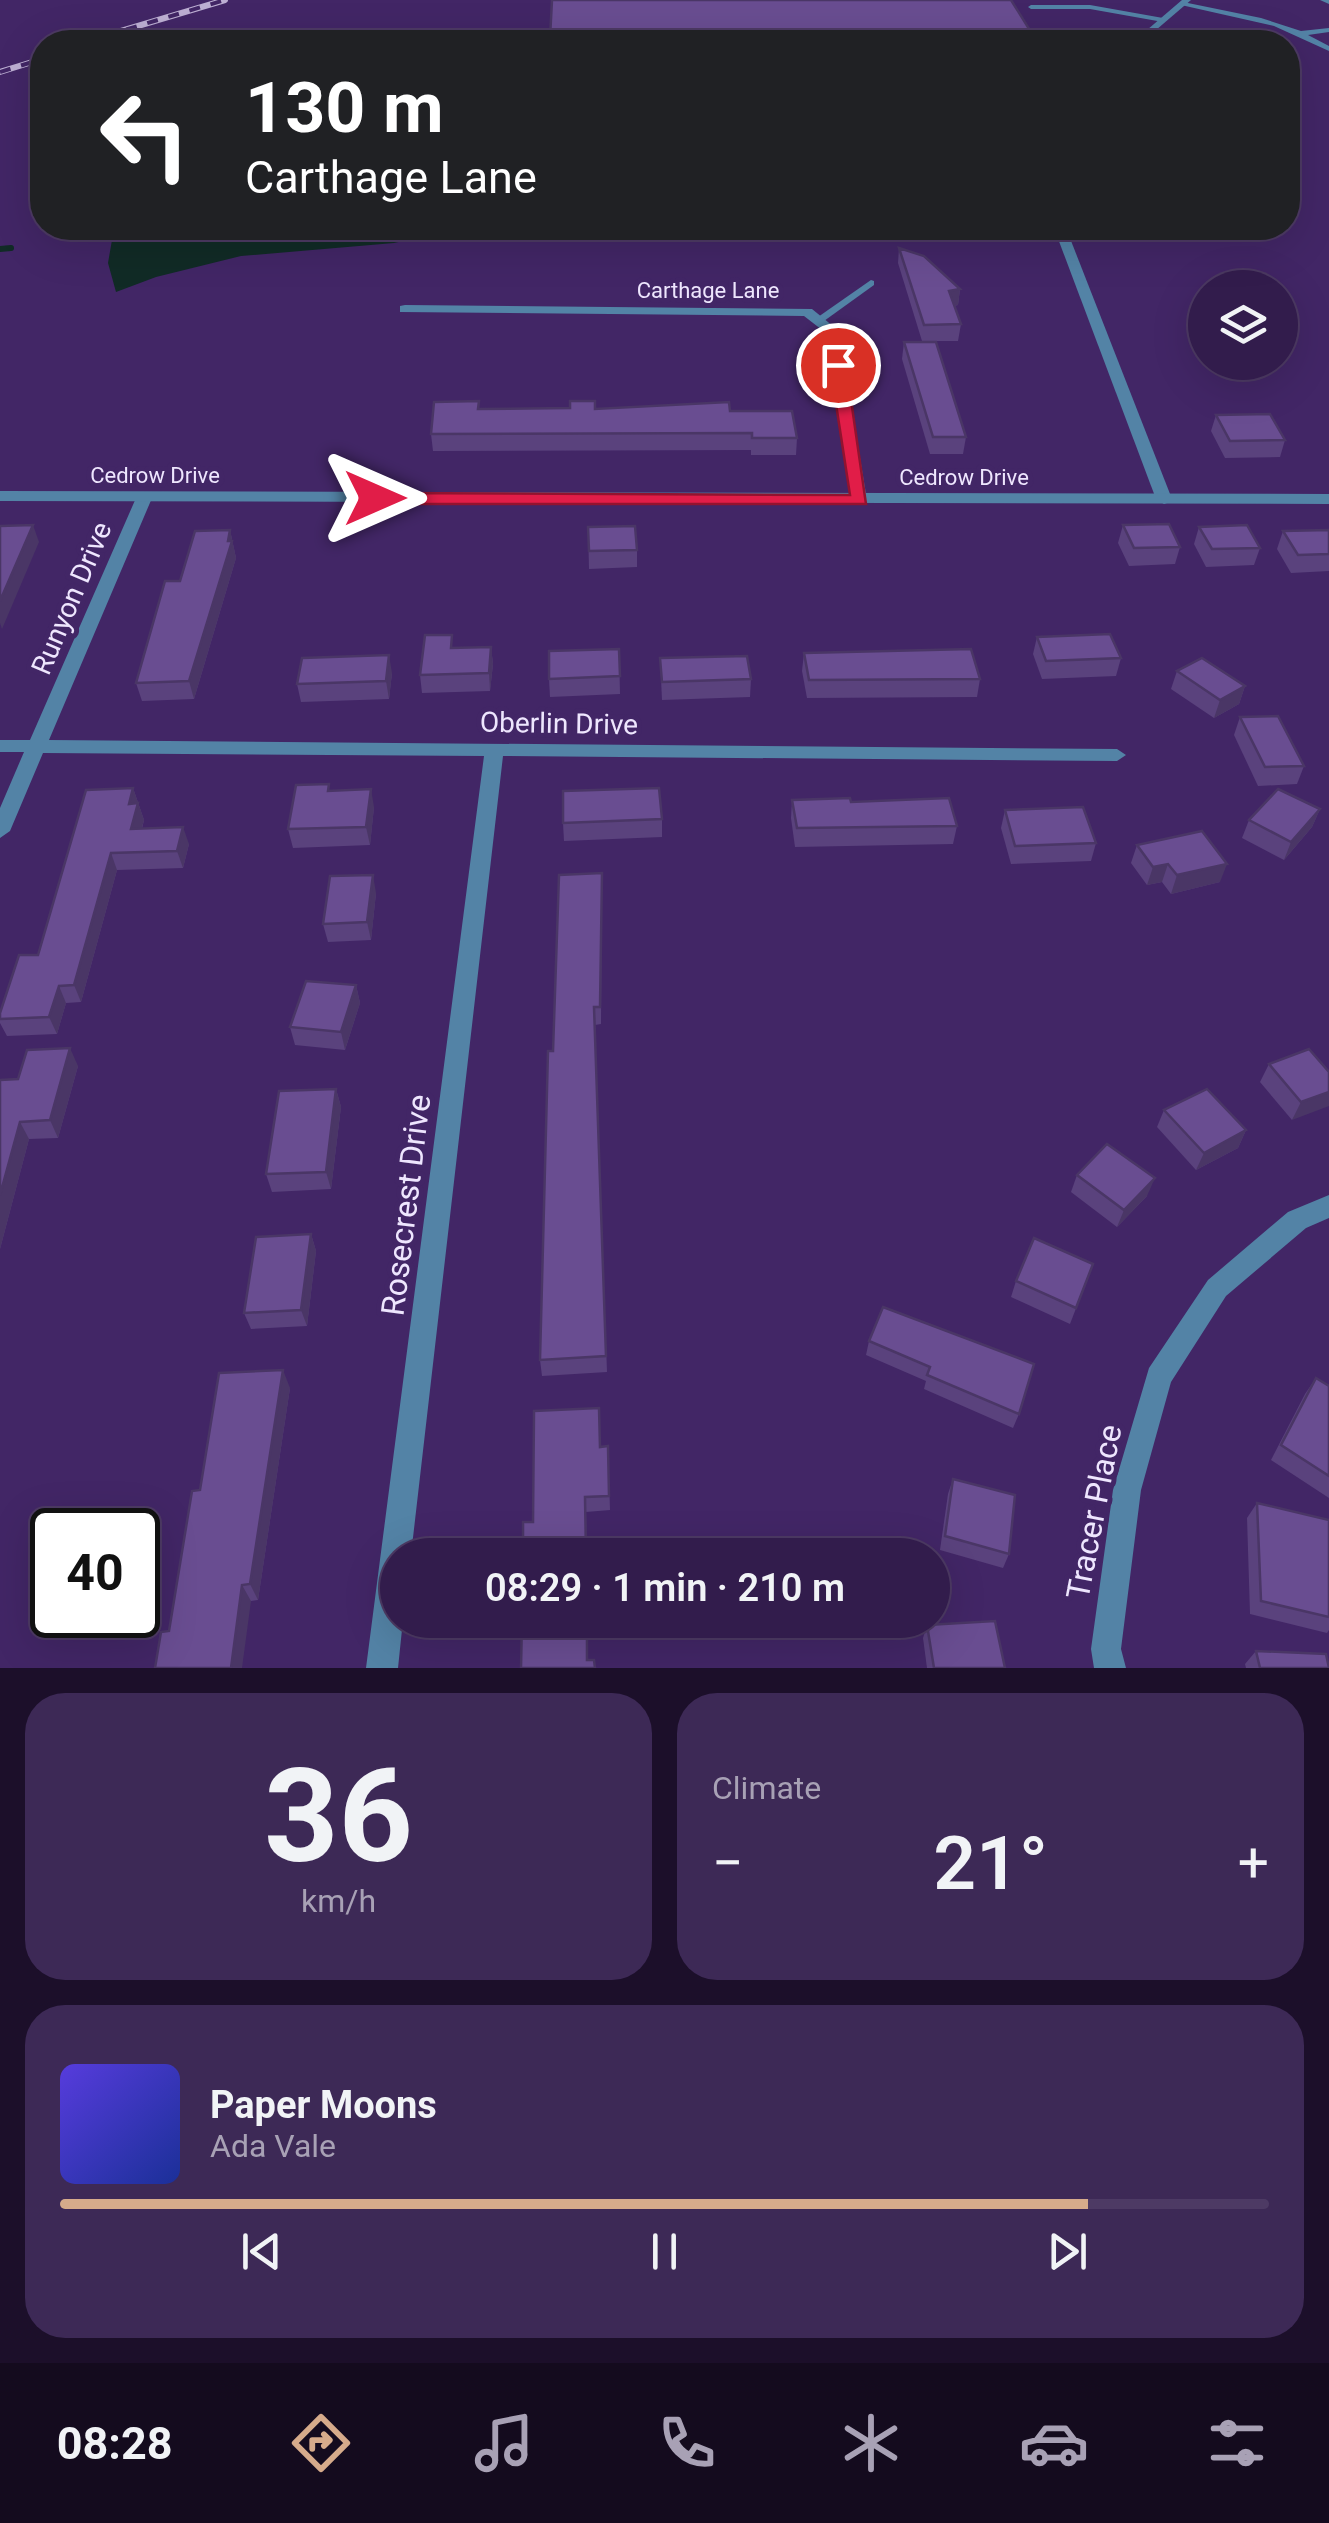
<!DOCTYPE html>
<html lang="en">
<head>
<meta charset="utf-8">
<style>
  body { margin:0; font-family:Roboto,sans-serif; background:#3d2956; color:#f1f3f6; height:100vh; display:flex; flex-direction:column; font-size:38px; white-space:nowrap }
  * { box-sizing:border-box; margin:0 }
  p { font-size:32px; color:#a8a1b5 }
  .icon { flex:none; width:55px; height:55px; fill:none; stroke:currentColor; stroke-width:2; stroke-linecap:round; stroke-linejoin:round }
  .map { position:relative; height:1668px; overflow:hidden }
  .sheet { display:flex; flex-direction:column; gap:25px; padding:25px; background:#1c0f2a; flex:1 }
  .sheet>* { flex:none }
  .guide { position:absolute; left:30px; top:30px; width:1270px; height:210px; border-radius:40px; box-shadow:0 10px 40px #0002,0 0 0 2px #4d3a64; background:#202124; color:#fff; overflow:hidden }
  .tools { position:absolute; left:1188px; top:270px; display:grid; gap:20px }
  .tools a { display:grid; place-items:center; width:110px; height:110px; border-radius:50%; background:#321c4c; box-shadow:0 10px 40px #0002,0 0 0 2px #4d3a64; font-size:50px }
  .speed { position:absolute; left:30px; top:1508px; display:flex; gap:20px; font-size:50px; font-weight:700; text-align:center }
  .speed>* { display:grid; place-content:center; width:130px; height:130px; border-radius:50%; background:#321c4c; box-shadow:0 10px 40px #0002,0 0 0 2px #4d3a64; line-height:1 }
  .speed .limit { border:5px solid #111; border-radius:15px; background:#fff; color:#111 }
  .pin { position:absolute; display:grid; place-items:center; width:85px; height:85px; color:#fff; margin:-42px; border:5px solid #fff; border-radius:50%; box-shadow:0 2px 10px #0007 }
  .me { position:absolute; width:110px; margin:-55px; rotate:90deg; stroke-linejoin:round; filter:drop-shadow(0 0 8px #0008) }
  .turn { display:flex; align-items:center; gap:35px; height:210px; padding:0 50px; font-size:45px }
  .turn .icon { width:130px; height:130px; stroke-width:2.5 }
  .turn b { display:block; font-size:70px; line-height:85px }
  .big { font-size:75px; font-weight:600; line-height:1.1 }
  .sheet .tile { flex:1; display:flex; flex-direction:column; justify-content:center; gap:15px; min-width:0; padding:0 35px; border-radius:40px; background:#3d2956 }
  .sheet .dial { align-items:center; gap:0 }
  .dial b { font-size:130px; line-height:1 }
  .song { display:flex; align-items:center; gap:30px }
  .cover { width:120px; height:120px; border-radius:15px; background:linear-gradient(135deg,hsl(250 70% 55%),hsl(230 70% 35%)) }
  .played { height:10px; border-radius:5px; background:linear-gradient(90deg,#d6ab8b 85%,#4d3a64 85%) }
  .keys { display:flex; justify-content:space-around; direction:ltr }
  .heat { display:flex; justify-content:space-between; align-items:center; font-size:55px; direction:ltr }
  .sheet .tiles { flex:1; display:grid; gap:25px; grid-template-columns:1fr 1fr }
  .tile:last-child { grid-column:span 2 }
  .trip { position:absolute; left:380px; top:1538px; width:570px; height:100px; border-radius:50px; background:#321c4c; box-shadow:0 10px 40px #0002,0 0 0 2px #4d3a64; font-weight:600; line-height:100px; text-align:center }
  .menu { display:flex; height:160px; justify-content:space-around; align-items:center; background:#140b1e; color:#a8a1b5 }
  .menu .icon { width:70px; height:70px }
  .menu .selected { color:#d6ab8b }
  .menu b { font-size:45px; color:#f1f3f6 }
  .map>svg:first-child { display:block }
  .water { fill:#112b26 }
  .lines { fill:none; stroke-linecap:round; stroke-linejoin:round }
  .stream { stroke:#112b26; stroke-width:6 }
  .service { fill:#5383a6; fill-rule:evenodd }
  .minor { fill:#5383a6; fill-rule:evenodd }
  .tertiary { fill:#5383a6; fill-rule:evenodd }
  .rail-casing { stroke:#bdafd3; stroke-width:6 }
  .rail { stroke:#422666; stroke-width:4; stroke-dasharray:11; stroke-linecap:butt }
  .wall { fill:#5a427d }
  .shaded-wall { fill:#4a3666 }
  .building { fill:#694d91; stroke:#4a3666; stroke-width:2.5 }
  .route { fill:#e11d48; stroke:#92132f; stroke-width:2.5 }
  .labels { text-anchor:middle; stroke-width:10; stroke-linejoin:round; paint-order:stroke }
  .far-street-label { font-size:22px; fill:#eee6fe; stroke:#422666 }
  .street-label { font-size:28px; fill:#eee6fe; stroke:#422666 }
  .near-street-label { font-size:32px; fill:#eee6fe; stroke:#422666 }
</style>
</head>
<body>
<div class="map">
<svg width="1329" height="1668" viewBox="0 0 1329 1668">
  <rect width="100%" height="100%" fill="#422666"/>
  <g class="water">
    <path d="M188,228H426L412,239L394,243L241,256L156,277L116,292L108,263L112,240Z"/>
    <path d="M459,228H577L505,240H463Z"/>
  </g>
  <g class="lines">
    <path class="stream" d="M0,249L11,248"/>
    <g class="service">
      <path d="M1320,0H1329V4Z"/>
      <path d="M1183,2L1261,18L1301,31L1329,28V32L1308,35L1329,46V51L1274,26L1181,5Z"/>
      <path d="M1090,5L1163,18L1166,20L1163,22L1090,9H1031L1028,7L1031,5Z"/>
      <path d="M871,280L874,281V285L824,321H818V317Z"/>
    </g>
    <g class="minor">
      <path d="M1182,0H1191L1142,42H1133Z"/>
      <path d="M1054,228H1066L1172,499L1170,502L1164,504L1156,499Z"/>
      <path d="M405,305L812,309L839,331L867,500L859,505L851,500L826,333L804,316L400,312V306Z"/>
      <path d="M144,493L152,498L49,740L1117,749L1126,755L1117,761L503,756L411,1555H398V1620H403L398,1668H366L484,756L43,753L10,831L0,838V808L24,752H0V740H30L136,498Z"/>
      <path d="M1329,1195V1218L1306,1228L1226,1296L1171,1382L1141,1490L1121,1649L1126,1668H1094L1091,1649L1113,1490L1149,1368L1208,1280L1288,1212Z"/>
    </g>
    <path class="tertiary" d="M0,491L1329,494V504L0,501Z"/>
    <g class="rail-casing">
      <g id="rail">
        <path d="M84,42L225,0"/>
        <path d="M0,72L42,59"/>
      </g>
    </g>
    <use href="#rail" class="rail"/>
  </g>
  <g class="wall">
    <path d="M1031,32L1029,42H550V38Z"/>
    <path d="M899,248L960,289L958,305L954,306L961,324L958,341H922L898,263Z"/>
    <path d="M904,342L966,437L963,454H930L902,359Z"/>
    <path d="M570,408L730,411L797,438L796,455H751V450L433,451L431,434L480,409Z"/>
    <path d="M1216,415L1285,440L1280,457L1225,458L1211,431Z"/>
    <path d="M1123,525L1180,547L1175,564L1129,566L1118,543Z"/>
    <path d="M588,527L637,550V567L589,569Z"/>
    <path d="M1199,527L1260,548L1254,565L1206,567L1194,544Z"/>
    <path d="M230,530L236,558L194,699L142,701L136,683L180,581Z"/>
    <path d="M1329,530V571L1291,573L1277,549L1283,531Z"/>
    <path d="M1037,637L1121,658L1116,676L1042,679L1033,654Z"/>
    <path d="M491,647L493,664L490,691L422,693L420,675L454,648Z"/>
    <path d="M619,649L620,694L550,697L549,679Z"/>
    <path d="M804,653L980,679L977,697L807,698L802,671Z"/>
    <path d="M660,658L751,679L750,697L662,700Z"/>
    <path d="M1177,671L1245,686L1239,704L1214,718L1171,689Z"/>
    <path d="M392,673L389,699L301,702L297,684Z"/>
    <path d="M1240,717L1304,766L1297,784L1258,786L1234,735Z"/>
    <path d="M133,788L144,820L142,829L189,844L183,868L117,870L81,1002L66,1003L57,1034L7,1036L0,1023V1013L38,955Z"/>
    <path d="M330,791L374,807L370,845L293,848L288,829Z"/>
    <path d="M792,800L851,802L957,826L953,844L795,847L791,818Z"/>
    <path d="M1320,809L1312,827L1284,860L1242,838L1249,820Z"/>
    <path d="M1005,810L1096,843L1091,861L1011,864L1001,828Z"/>
    <path d="M662,819V837L564,841L563,823Z"/>
    <path d="M1137,845L1220,882L1171,894L1162,882L1147,885L1131,863Z"/>
    <path d="M602,873L601,1024L595,1025L607,1372L542,1376L540,1360L553,1051Z"/>
    <path d="M376,893L371,940L328,942L323,924Z"/>
    <path d="M356,985L360,1003L345,1050L295,1045L290,1027Z"/>
    <path d="M1269,1064L1329,1072L1292,1120L1260,1082Z"/>
    <path d="M78,1066L58,1138L29,1139L0,1249V1080L18,1079Z"/>
    <path d="M336,1089L341,1107L331,1189L272,1192L266,1174Z"/>
    <path d="M1164,1110L1246,1130L1238,1148L1196,1170L1157,1127Z"/>
    <path d="M1077,1175L1147,1196L1117,1227L1071,1192Z"/>
    <path d="M311,1234L316,1251L307,1326L251,1329L244,1313Z"/>
    <path d="M1093,1264L1070,1324L1011,1297L1016,1281Z"/>
    <path d="M883,1307L1019,1414L1013,1428L924,1389L926,1381L866,1355L869,1341Z"/>
    <path d="M1316,1378L1329,1386V1498L1271,1460L1305,1394Z"/>
    <path d="M290,1388L258,1600L251,1601L169,1631Z"/>
    <path d="M601,1446H608L610,1510L586,1512L587,1555H523L533,1522Z"/>
    <path d="M953,1479L1009,1554L1003,1568L940,1550L948,1494Z"/>
    <path d="M1257,1503L1329,1520V1630L1327,1633L1250,1614L1247,1518Z"/>
    <path d="M927,1625L1005,1668H927L923,1638Z"/>
    <path d="M1256,1651L1329,1668H1246L1245,1664Z"/>
  </g>
  <g class="shaded-wall">
    <path d="M960,289L958,305L946,307L949,291Z"/>
    <path d="M33,525L39,542L2,629L0,623V601Z"/>
    <path d="M230,530L236,558L194,699L189,681Z"/>
    <path d="M491,647L493,664L490,691L489,673Z"/>
    <path d="M389,655L392,673L389,699L386,681Z"/>
    <path d="M1245,686L1239,704L1214,718L1220,700Z"/>
    <path d="M133,788L144,820L137,846L131,829L129,804Z"/>
    <path d="M371,789L374,807L370,845L366,827Z"/>
    <path d="M1320,809L1312,827L1284,860L1291,842Z"/>
    <path d="M183,827L189,844L183,868L177,851Z"/>
    <path d="M111,853L117,870L81,1002L74,985Z"/>
    <path d="M1168,864L1162,882L1147,885L1153,867Z"/>
    <path d="M1227,864L1220,882L1171,894L1177,875Z"/>
    <path d="M373,875L376,893L371,940L367,922Z"/>
    <path d="M356,985L360,1003L345,1050L341,1032Z"/>
    <path d="M59,986L66,1003L57,1034L49,1017Z"/>
    <path d="M70,1048L78,1066L58,1138L50,1120Z"/>
    <path d="M336,1089L341,1107L331,1189L326,1172Z"/>
    <path d="M1329,1092V1106L1292,1120L1301,1102Z"/>
    <path d="M20,1122L29,1139L0,1249V1195Z"/>
    <path d="M1246,1130L1238,1148L1196,1170L1204,1153Z"/>
    <path d="M1155,1178L1147,1196L1117,1227L1124,1210Z"/>
    <path d="M311,1234L316,1251L307,1326L301,1310Z"/>
    <path d="M283,1370L290,1388L258,1600L250,1584Z"/>
    <path d="M242,1585L251,1601L242,1668H231Z"/>
  </g>
  <g class="building">
    <path d="M552,0H1011L1031,32L939,33L944,42H908L904,34L550,38Z"/>
    <path d="M899,248L924,256L960,289L949,291L961,324L924,325Z"/>
    <path d="M904,342H936L966,437H933Z"/>
    <path d="M479,401L478,409L570,408V401H595V409L729,402L730,411H792L797,438H752V433L431,434L434,402Z"/>
    <path d="M1270,414L1285,440L1230,441L1216,415Z"/>
    <path d="M1169,524L1180,547L1134,548L1123,525Z"/>
    <path d="M33,525L0,601V526Z"/>
    <path d="M1247,525L1260,548L1212,549L1199,527Z"/>
    <path d="M635,526L637,550L589,551L588,527Z"/>
    <path d="M230,530L228,541H232L189,681L136,683L165,581H180L195,531Z"/>
    <path d="M1329,530V554L1298,555L1283,531Z"/>
    <path d="M1110,634L1121,658L1046,661L1037,637Z"/>
    <path d="M425,635H452L451,648L491,647L489,673L420,675Z"/>
    <path d="M619,649L620,676L549,679V651Z"/>
    <path d="M971,649L980,679L809,680L804,653Z"/>
    <path d="M389,655L386,681L297,684L302,658Z"/>
    <path d="M747,656L751,679L662,682L660,658Z"/>
    <path d="M1202,658L1245,686L1220,700L1177,671Z"/>
    <path d="M1278,716L1304,766L1265,767L1240,717Z"/>
    <path d="M329,784L328,791L371,789L366,827L288,829L296,785Z"/>
    <path d="M133,788L129,804L138,803L131,829L183,827L177,851L111,853L74,985L59,986L49,1017L0,1019V1013L19,955H38L86,790Z"/>
    <path d="M659,788L662,819L563,823V791Z"/>
    <path d="M1278,789L1320,809L1291,842L1249,820Z"/>
    <path d="M850,798L851,802L949,798L957,826L797,828L792,800Z"/>
    <path d="M1083,807L1096,843L1015,846L1005,810Z"/>
    <path d="M1202,831L1227,864L1177,875L1168,864L1153,867L1137,845Z"/>
    <path d="M602,873L600,1007H594L606,1356L540,1360L548,1051H553L559,875Z"/>
    <path d="M373,875L367,922L323,924L330,876Z"/>
    <path d="M306,981L356,985L341,1032L290,1027Z"/>
    <path d="M70,1048L50,1120L20,1122L0,1195V1080L18,1079L27,1050Z"/>
    <path d="M1309,1049L1329,1072V1092L1301,1102L1269,1064Z"/>
    <path d="M336,1089L326,1172L266,1174L279,1091Z"/>
    <path d="M1207,1089L1246,1130L1204,1153L1164,1110Z"/>
    <path d="M1107,1144L1155,1178L1124,1210L1077,1175Z"/>
    <path d="M311,1234L301,1310L244,1313L256,1237Z"/>
    <path d="M1034,1238L1093,1264L1076,1308L1016,1281Z"/>
    <path d="M883,1307L1034,1364L1019,1414L927,1375L930,1367L869,1341Z"/>
    <path d="M283,1370L250,1584L242,1585L231,1668H155L161,1632L169,1631L192,1491L200,1490L219,1373Z"/>
    <path d="M1316,1378L1329,1386V1476L1281,1445Z"/>
    <path d="M599,1408L600,1447L608,1446L609,1496L585,1497L586,1555H523V1522H533L534,1411Z"/>
    <path d="M953,1479L1015,1495L1009,1554L945,1536Z"/>
    <path d="M1257,1503L1329,1520V1617L1261,1601Z"/>
    <path d="M522,1620H587V1660H594L595,1668H521Z"/>
    <path d="M995,1621L1005,1668H934L927,1625Z"/>
    <path d="M1256,1651L1326,1654L1329,1668H1260Z"/>
  </g>
  <path class="route" d="M838,360L846,365L866,504H375L366,498L375,493L850,495L830,365Z"/>
  <g class="labels">
    <g class="far-street-label">
      <text x="708" y="298">Carthage Lane</text>
      <text x="155" y="483">Cedrow Drive</text>
      <text x="964" y="485">Cedrow Drive</text>
    </g>
    <g class="street-label">
      <text transform="translate(71 598) rotate(-67)" y="10">Runyon Drive</text>
      <text transform="translate(559 723) rotate(1)" y="10">Oberlin Drive</text>
    </g>
    <g class="near-street-label">
      <text transform="translate(406 1205) rotate(-83)" y="11">Rosecrest Drive</text>
      <text transform="translate(1094 1512) rotate(-79)" y="11">Tracer Place</text>
    </g>
  </g>
</svg>
<div class="tools">
<a><svg class="icon" aria-label="layers" viewBox="0 0 24 24"><path d="M12 4l9 5-9 5-9-5zM3 14l9 5 9-5"/></svg></a>
</div>
<div class="speed"><div class="limit">40</div></div>
<div class="pin" style="left:838px;top:365px;background:#d93025"><svg class="icon" aria-label="arrive" viewBox="0 0 24 24"><path d="M6 21V4h12l-3 4 3 4H6"/></svg></div>
<svg class="me" style="left:375px;top:498px" viewBox="-20 -20 40 40"><path d="M0-17L14 15 0 8-14 15z" fill="#e11d48" stroke="#fff" stroke-width="4"/></svg>
<div class="trip">08:29 · 1 min · 210 m</div>
<div class="guide">
<div class="turn"><svg class="icon" aria-label="left" viewBox="0 0 24 24"><path d="M17 20v-9H6M10 6l-5 5 5 5"/></svg><div><b>130 m</b>Carthage Lane</div></div>
</div>
</div>
<section class="sheet">
<div class="tiles">
<div class="tile dial"><b>36</b><p>km/h</p></div>
<div class="tile"><p>Climate</p>
<div class="heat"><a>−</a><b class="big">21°</b><a>+</a></div>
</div>
<div class="tile">
<div class="song"><i class="cover"></i><div><b>Paper Moons</b><p>Ada Vale</p></div></div>
<div class="played"></div>
<div class="keys"><svg class="icon" aria-label="previous" viewBox="0 0 24 24"><path d="M18 5L8 12l10 7zM5 5v14"/></svg><svg class="icon" aria-label="pause" viewBox="0 0 24 24"><path d="M8 5v14M16 5v14"/></svg><svg class="icon" aria-label="next" viewBox="0 0 24 24"><path d="M6 5l10 7-10 7zM19 5v14"/></svg></div>
</div>
</div>
</section>
<nav class="menu">
<b>08:28</b>
<svg class="icon selected" aria-label="directions" viewBox="0 0 24 24"><path d="M12 3l9 9-9 9-9-9zM9 14v-3h6M13 9l2 2-2 2"/></svg>
<svg class="icon" aria-label="music" viewBox="0 0 24 24"><path d="M9 18V5l10-2v13"/><circle cx="6" cy="18" r="3"/><circle cx="16" cy="16" r="3"/></svg>
<svg class="icon" aria-label="phone" viewBox="0 0 24 24"><path d="M5 4h4l2 5-3 2q2 4 5 5l2-3 5 2v4C11 20 4 13 5 4z"/></svg>
<svg class="icon" aria-label="climate" viewBox="0 0 24 24"><path d="M12 3v18M4 7l16 10M4 17L20 7"/></svg>
<svg class="icon" aria-label="car" viewBox="0 0 24 24"><path d="M5 17H2v-5l4-1 3-4h7l3 4 3 1v5h-3M9 17h6M6 11h13"/><circle cx="7" cy="17" r="2"/><circle cx="17" cy="17" r="2"/></svg>
<svg class="icon" aria-label="filters" viewBox="0 0 24 24"><path d="M4 7h16M4 17h16"/><circle cx="9" cy="7" r="2"/><circle cx="15" cy="17" r="2"/></svg>
</nav>
</body>
</html>
